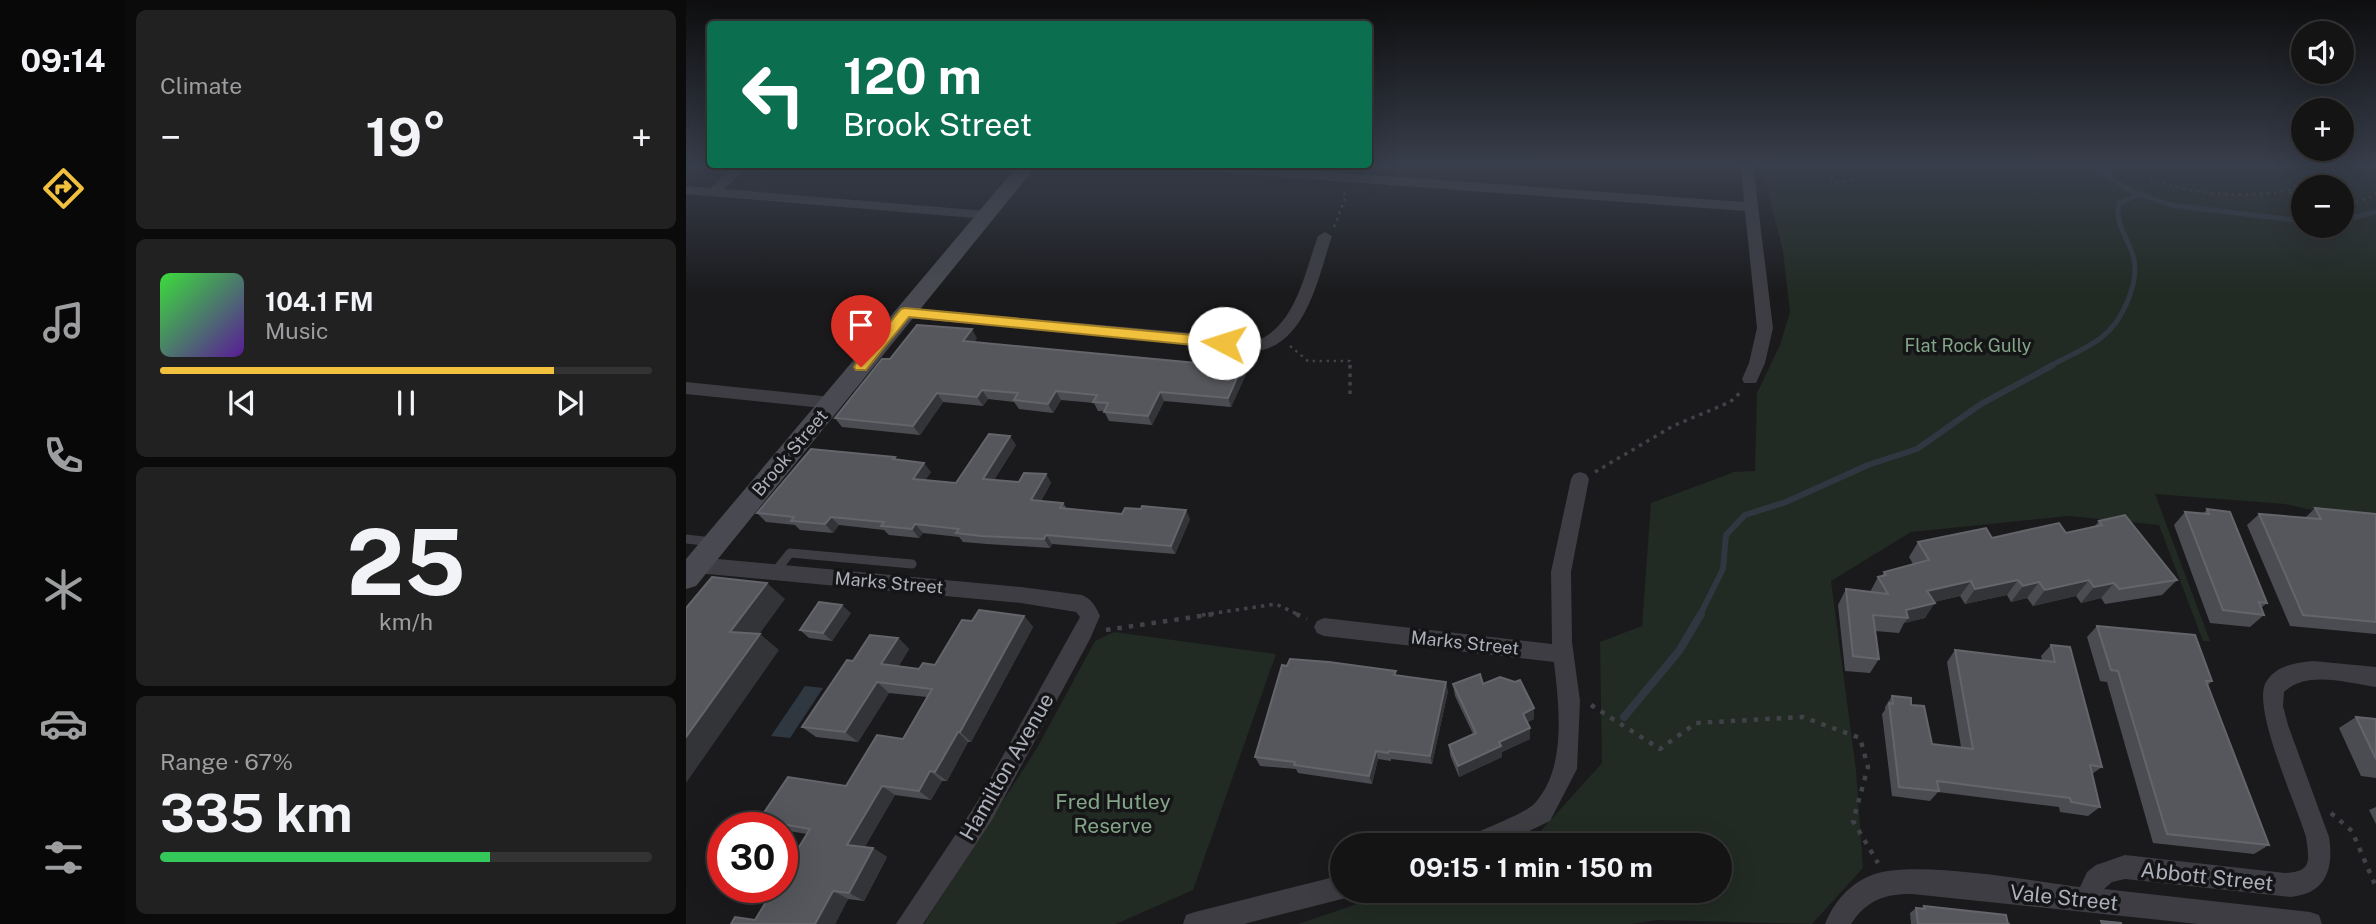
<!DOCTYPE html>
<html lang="en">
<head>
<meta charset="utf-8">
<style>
  body { margin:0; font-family:"Public Sans",sans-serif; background:#212122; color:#f1f3f6; height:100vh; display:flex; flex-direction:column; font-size:26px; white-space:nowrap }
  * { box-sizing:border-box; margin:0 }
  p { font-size:23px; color:#9d9ea0 }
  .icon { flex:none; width:38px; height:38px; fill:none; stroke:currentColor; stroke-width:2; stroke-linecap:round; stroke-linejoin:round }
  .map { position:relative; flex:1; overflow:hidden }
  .sheet { display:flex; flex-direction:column; gap:10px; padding:10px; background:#0b0b0c; width:560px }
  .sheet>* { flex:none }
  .top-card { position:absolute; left:21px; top:21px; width:665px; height:147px; border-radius:7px; box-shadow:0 7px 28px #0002,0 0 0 2px #333334; background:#0b6e4f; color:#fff; overflow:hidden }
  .fabs { position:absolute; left:1605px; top:21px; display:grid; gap:14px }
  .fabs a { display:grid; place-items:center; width:63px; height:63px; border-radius:50%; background:#141415; box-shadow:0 7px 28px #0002,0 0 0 2px #333334; font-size:35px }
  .speed { position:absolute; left:21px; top:812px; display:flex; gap:14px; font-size:35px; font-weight:700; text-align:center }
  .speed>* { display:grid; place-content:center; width:91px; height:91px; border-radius:50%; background:#141415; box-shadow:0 7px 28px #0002,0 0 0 2px #333334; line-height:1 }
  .speed .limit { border:10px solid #d22; background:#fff; color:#111 }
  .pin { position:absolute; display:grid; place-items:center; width:60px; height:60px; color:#fff; margin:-72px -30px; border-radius:50% 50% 50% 0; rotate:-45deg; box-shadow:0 0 7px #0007 }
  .pin .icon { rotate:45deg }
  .me { position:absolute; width:77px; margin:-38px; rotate:275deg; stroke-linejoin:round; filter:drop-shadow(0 0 5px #0008) }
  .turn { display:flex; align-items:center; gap:24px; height:147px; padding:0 21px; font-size:32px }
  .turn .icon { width:91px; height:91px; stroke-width:2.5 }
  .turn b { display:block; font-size:49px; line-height:60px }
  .big { font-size:52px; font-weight:700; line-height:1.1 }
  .sheet .tile { flex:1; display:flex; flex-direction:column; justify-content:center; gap:10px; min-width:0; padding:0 24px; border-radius:10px; background:#212122 }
  .sheet .dial { align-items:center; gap:0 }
  .dial b { font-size:91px; line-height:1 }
  .song { display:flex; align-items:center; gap:21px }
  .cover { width:84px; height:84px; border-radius:10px; background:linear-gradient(135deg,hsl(120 70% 55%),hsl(270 70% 35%)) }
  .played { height:7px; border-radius:4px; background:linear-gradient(90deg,#f1c03d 80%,#333334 80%) }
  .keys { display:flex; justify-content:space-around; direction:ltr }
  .heat { display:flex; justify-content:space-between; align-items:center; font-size:38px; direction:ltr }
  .charge { height:10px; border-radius:5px; background:linear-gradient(90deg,#34c759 67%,#333334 0) }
  .trip { position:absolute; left:644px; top:833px; width:402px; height:70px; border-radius:35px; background:#141415; box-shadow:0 7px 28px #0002,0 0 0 2px #333334; font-weight:700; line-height:70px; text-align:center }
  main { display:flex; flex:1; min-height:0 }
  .dock { display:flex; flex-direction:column; width:126px; justify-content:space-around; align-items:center; background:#080808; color:#9d9ea0 }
  .dock .icon { width:49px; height:49px }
  .dock .current { color:#f1c03d }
  .dock b { font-size:32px; color:#f1f3f6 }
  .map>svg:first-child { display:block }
  .green { fill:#212a23; fill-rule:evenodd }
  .water { fill:#2f3840 }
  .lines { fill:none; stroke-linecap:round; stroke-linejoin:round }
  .stream-far2 { stroke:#2f3840; stroke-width:5 }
  .stream-far1 { stroke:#2f3840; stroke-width:6 }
  .stream { stroke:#2f3840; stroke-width:8 }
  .path-far2 { stroke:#414248; stroke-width:2.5; stroke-dasharray:2.5 4.5; stroke-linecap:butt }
  .path-far1 { stroke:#414248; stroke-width:3.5; stroke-dasharray:3.5 5; stroke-linecap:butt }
  .path { stroke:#414248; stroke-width:4.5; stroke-dasharray:4.5 7; stroke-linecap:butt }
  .lane { stroke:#3d3d43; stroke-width:9 }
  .street { fill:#3d3d43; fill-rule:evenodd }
  .secondary { fill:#494a51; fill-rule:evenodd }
  .wall { fill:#4b4c51 }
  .shaded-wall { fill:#333437 }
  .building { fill:#56575c; stroke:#63656b; stroke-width:2 }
  .route { fill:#f1c03d; stroke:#9d7d28; stroke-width:2 }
  .labels { text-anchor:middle; stroke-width:7; stroke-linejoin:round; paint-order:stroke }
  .park-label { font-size:18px; fill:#84a688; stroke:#151517 }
  .street-label { font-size:18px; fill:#acb0bb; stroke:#151517 }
  .near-street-label { font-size:21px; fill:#acb0bb; stroke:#151517 }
  .near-park-label { font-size:21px; fill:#84a688; stroke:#151517 }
</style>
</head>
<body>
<main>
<nav class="dock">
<b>09:14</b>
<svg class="icon current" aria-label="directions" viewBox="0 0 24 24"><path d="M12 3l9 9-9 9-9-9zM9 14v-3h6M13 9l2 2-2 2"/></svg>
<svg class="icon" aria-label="music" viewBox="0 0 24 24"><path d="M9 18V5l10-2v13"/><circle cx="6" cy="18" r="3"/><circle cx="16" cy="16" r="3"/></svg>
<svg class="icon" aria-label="phone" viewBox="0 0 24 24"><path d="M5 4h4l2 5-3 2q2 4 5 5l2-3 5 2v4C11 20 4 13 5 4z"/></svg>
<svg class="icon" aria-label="climate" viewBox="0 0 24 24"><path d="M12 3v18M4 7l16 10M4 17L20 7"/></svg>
<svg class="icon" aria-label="car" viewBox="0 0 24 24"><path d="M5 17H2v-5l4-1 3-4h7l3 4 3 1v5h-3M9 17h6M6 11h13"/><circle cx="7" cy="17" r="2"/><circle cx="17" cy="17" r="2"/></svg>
<svg class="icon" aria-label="filters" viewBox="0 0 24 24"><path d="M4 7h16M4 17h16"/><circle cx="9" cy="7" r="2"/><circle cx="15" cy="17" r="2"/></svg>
</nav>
<section class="sheet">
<div class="tile"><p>Climate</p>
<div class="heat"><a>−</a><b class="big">19°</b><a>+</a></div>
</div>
<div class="tile">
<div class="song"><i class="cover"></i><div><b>104.1 FM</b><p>Music</p></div></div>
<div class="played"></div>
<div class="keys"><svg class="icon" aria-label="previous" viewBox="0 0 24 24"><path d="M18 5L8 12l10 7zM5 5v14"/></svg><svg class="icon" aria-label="pause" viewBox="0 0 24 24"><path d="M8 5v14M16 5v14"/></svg><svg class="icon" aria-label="next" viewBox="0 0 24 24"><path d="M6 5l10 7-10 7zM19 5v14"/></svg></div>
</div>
<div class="tile dial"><b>25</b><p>km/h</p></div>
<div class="tile"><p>Range · 67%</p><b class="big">335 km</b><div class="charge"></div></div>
</section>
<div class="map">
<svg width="1690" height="924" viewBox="0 0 1690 924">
  <rect width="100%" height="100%" fill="#1a1a1c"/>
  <g class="green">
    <path d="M1075,165H1690V515L1634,512L1599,504L1469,494L1524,641H1517L1473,525L1383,516L1225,532L1145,581L1170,770L1177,868L1126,924L971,920L945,924H612L710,891H1034V845H842L916,763L914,642L956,626L965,503L1048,472L1069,471L1071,393L1094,345L1104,312L1097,251ZM1617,187H1656V226H1617Z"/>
    <path d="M428,632L590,654L507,890L430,924H238L351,748L409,641Z"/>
  </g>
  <path class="water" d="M119,686L137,688L104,738L85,736Z"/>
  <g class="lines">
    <g class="stream-far2">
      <path d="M1406,165L1446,192L1485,205L1617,221"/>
      <path d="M1656,220L1690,212"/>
      <path d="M1364,366C1380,357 1401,349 1416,337C1436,322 1453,284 1448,259C1443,238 1428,225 1433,203L1453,195"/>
    </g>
    <path class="stream-far1" d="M1014,615L1037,569L1040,535L1059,515L1100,502L1182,465L1231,449L1295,404L1367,365"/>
    <path class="stream" d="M938,717L993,651L1015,614"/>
    <g class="path-far2">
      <path d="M1140,165L1141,174L1150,182L1165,180V165"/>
      <path d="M1439,165C1488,195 1545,199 1601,191"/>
      <path d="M1617,203L1601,191L1655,165"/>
      <path d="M1656,205L1681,199L1690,193"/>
      <path d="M648,227L660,196L658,193"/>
      <path d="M604,346L622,361H664V366"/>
    </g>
    <g class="path-far1">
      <path d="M664,365V398"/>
      <path d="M909,472L987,426L1044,402L1057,390"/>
      <path d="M516,615L590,604L613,615"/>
    </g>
    <g class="path">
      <path d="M610,614L621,619"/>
      <path d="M420,630L528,614"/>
      <path d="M905,705L974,749L1010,723L1117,717L1174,738L1182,767L1167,821L1192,863"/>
      <path d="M1645,813L1666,831L1690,887"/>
    </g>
    <g class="lane">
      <path d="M0,539L26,542"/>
      <path d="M88,573L104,553L226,564"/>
    </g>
    <g class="street">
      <path d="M49,165H63L38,189L300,211L307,215L300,219L0,194V186L24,188Z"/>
      <path d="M480,165H545L1058,202L1055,165H1067L1087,328L1079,363L1070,383H1058L1056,379L1063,363L1071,328L1059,211L486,169Z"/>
      <path d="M639,232L646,236C633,274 622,338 577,350L220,318L212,313L220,308L575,339C611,321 619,271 632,236Z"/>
      <path d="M0,382L146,397L154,403L146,409L0,394Z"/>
      <path d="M894,472L900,474L903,479L885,572L886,642L894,701L891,769L864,821L814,845H777L781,837C794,830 841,813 849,803C881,767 873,707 868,662L638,636L631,633L628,627L631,621L638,618L866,644L865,572L885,479L888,474Z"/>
      <path d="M10,557L335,587L396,595C406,599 410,607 414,616L404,639L306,820L237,924H210L290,804L394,617L390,612L335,603L10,573L3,571L0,565L3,559Z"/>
      <path d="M1627,661L1690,667V687C1661,683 1621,670 1598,692L1597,706L1602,725L1643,837C1648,869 1640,894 1604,897L1439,879L1426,882L1418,889L1624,912L1633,915L1636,924H1512L1226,894C1198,894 1181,900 1165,924H1139C1148,902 1163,884 1186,875C1228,859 1345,881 1394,887L1401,872L1410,865L1439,855L1599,873C1627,872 1623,860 1620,837C1611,806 1565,707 1580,682C1590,665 1609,663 1627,661Z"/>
      <path d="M656,875V891H667L665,896L656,899L558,924H497L500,915L509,912Z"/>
    </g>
    <path class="secondary" d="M332,165H351L10,586L0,589V559Z"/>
  </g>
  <g class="wall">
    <path d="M291,338L288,342L561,372L545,407L478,401L466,425L423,421L418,411H412L408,403L375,400L367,413L333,409L328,402L302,399L297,406L257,402L234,435L156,427L149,418L204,359Z"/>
    <path d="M330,445L308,480L333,482L360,474L365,483L355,501L377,503L381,509L504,519L489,554L366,544L364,548L301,544L277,542L273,537L237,533L233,538L203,535L198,530L153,525L147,533L114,530L109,525L80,522L71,513L209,457L211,460L245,472L239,480L270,483Z"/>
    <path d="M1629,508L1690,514V634L1604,626L1561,525L1573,514L1619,518Z"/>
    <path d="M1521,509L1581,603L1575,608L1578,615L1564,627L1524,623L1488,525L1499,512L1517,514Z"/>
    <path d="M1413,521L1491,580L1476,595L1419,604L1415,598L1395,603L1390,596L1347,606L1341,598L1325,602L1321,595L1279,604L1274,596L1248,602L1239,618L1218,623L1213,633L1189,631L1193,659L1184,673L1159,671L1152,605L1160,589L1184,592L1192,577L1196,576L1198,572L1227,564L1223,557L1232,542L1380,533L1408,527Z"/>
    <path d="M165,613L146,641L123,638L114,630Z"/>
    <path d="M338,616L347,627L285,742H282L261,781H256L245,800L209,795L178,847L187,848L201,857L178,901L162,899L149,924H45L69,920L121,834L96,830V828H86L73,820L160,786L217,739L241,697L203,693L172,742L130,737L116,727L167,661L212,638L223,649L212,667L233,669L249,665L286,621Z"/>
    <path d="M1411,626L1526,681L1522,685L1583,845L1568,854L1467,843L1421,682L1414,681L1401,637Z"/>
    <path d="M1365,645L1416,767L1406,774L1414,807L1402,816L1374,812L1373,807L1252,792L1244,801L1206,796L1196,714L1199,710V707L1206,696L1225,705L1246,744L1275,747L1261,662L1269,650L1356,660L1355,656Z"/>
    <path d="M711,676L762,691L746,764L705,759V761L692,759L686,784L612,773L610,769L574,766L569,757Z"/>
    <path d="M767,684H797L848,719L841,722L844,728V739L816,752V757L773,777L764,755L763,745L787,734L769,696Z"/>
    <path d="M1670,717L1690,719V778L1675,776L1653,728Z"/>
    <path d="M1690,807V824L1683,810Z"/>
    <path d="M1238,906L1322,924H1324H1225L1224,913L1230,908H1235Z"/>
  </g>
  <g class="shaded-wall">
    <path d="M286,329L291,338L283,351L277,341Z"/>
    <path d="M558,362L561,372L545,407L542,398Z"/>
    <path d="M296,390L302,399L297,406L291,397Z"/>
    <path d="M370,391L375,400L367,413L362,404Z"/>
    <path d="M474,392L478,401L466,425L462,416Z"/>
    <path d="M251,393L257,402L234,435L227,426Z"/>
    <path d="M324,436L330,445L303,488L297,479Z"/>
    <path d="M238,463L245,472L234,488L227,479Z"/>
    <path d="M360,474L365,483L351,508L345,500Z"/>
    <path d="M500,510L504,519L489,554L485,546Z"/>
    <path d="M145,517L153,525L147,533L139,524Z"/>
    <path d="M229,524L237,533L233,538L226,529Z"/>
    <path d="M360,535L366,544L364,548L358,539Z"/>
    <path d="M1332,580L1321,595L1279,604L1289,589Z"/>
    <path d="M1403,580L1390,596L1347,606L1359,590Z"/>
    <path d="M1285,581L1274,596L1232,606L1241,591Z"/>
    <path d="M1353,582L1341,598L1325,602L1337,586Z"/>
    <path d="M81,583L99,599L64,647L44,632Z"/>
    <path d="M1428,583L1415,598L1395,603L1408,587Z"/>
    <path d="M1249,603L1239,618L1218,623L1222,618L1220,610Z"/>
    <path d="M156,605L165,613L146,641L137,633Z"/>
    <path d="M338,616L347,627L285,742L274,732Z"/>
    <path d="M74,634L93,650L0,783V737Z"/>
    <path d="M212,638L223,649L207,675L195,664Z"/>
    <path d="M191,682L203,693L172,742L159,732Z"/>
    <path d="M760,682L762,691L746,764L744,756Z"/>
    <path d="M848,708V719L837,725V714Z"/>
    <path d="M844,728V739L816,752V757L773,777L772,766L813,742Z"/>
    <path d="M272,732L282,742L261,781L249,772Z"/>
    <path d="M690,751L692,759L686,784L683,776Z"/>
    <path d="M244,771L256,781L245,800L233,791Z"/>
    <path d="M196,786L209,795L175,854L161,845Z"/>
    <path d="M187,848L201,857L178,901L163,893Z"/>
    <path d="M147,891L162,899L149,924H129Z"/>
  </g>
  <g class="building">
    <path d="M231,325L286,329L277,341L511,363L528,364L530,360L558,362L542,398L474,392L462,416L418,412L422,403L407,402L411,395L370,391L362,404L328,400L332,393L296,390L291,397L251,393L227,426L149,418L196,359H204Z"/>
    <path d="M303,434L324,436L297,479L333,482L338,473L360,474L345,500L377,503L374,508L436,514L439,508L455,509L456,506L500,510L485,546L360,535L358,539L295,536L270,533L273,529L229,524L226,529L195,526L198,522L145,517L139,524L105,521L108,517L71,513L125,449L209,457L207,459L238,463L227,479L270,483Z"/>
    <path d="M1629,508L1690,514V622L1617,615L1573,514L1635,519Z"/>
    <path d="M1521,509L1544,512L1581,603L1573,602L1578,615L1537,610L1499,512L1523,514Z"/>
    <path d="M1439,515L1491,580L1433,589L1428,583L1408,587L1403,580L1359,590L1353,582L1337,586L1332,580L1289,589L1285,581L1241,591L1249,603L1220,610L1222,618L1187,615L1193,659L1167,656L1160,589L1202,594L1192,577L1200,575L1198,572L1243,560L1232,542L1300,528L1306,538L1373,523L1380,533L1416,525L1413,521Z"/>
    <path d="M26,577L81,583L44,632L74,634L0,737V608Z"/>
    <path d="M133,602L156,605L137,633L114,630Z"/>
    <path d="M293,610L338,616L274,732H272L249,772L244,771L233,791L196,786L161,845L187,848L163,893L147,891L129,924H45L49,917L69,920L89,887H96V875L124,829L73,820L102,777L160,786L191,735L217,739L246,689L191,682L159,732L116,727L161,660L167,661L184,635L212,638L195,664L233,669L237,663L249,665L276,620L286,621Z"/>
    <path d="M1411,626L1509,635L1526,681H1520L1583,845L1481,834L1432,671L1425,670Z"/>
    <path d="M1365,645L1384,647L1416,767L1404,765L1414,807L1385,802L1384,798L1251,781L1253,791L1213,787L1203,703L1207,704L1206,696L1225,698V705L1238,706L1246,744L1287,749L1269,650L1369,662Z"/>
    <path d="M604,659L643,662L710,671L708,675L760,682L744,756L703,751L702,753L690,751L683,776L608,765L609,762L569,757L596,665L601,666Z"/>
    <path d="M794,674L797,684L814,677L829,682L834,680L848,708L837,714L844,728L813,742L815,746L772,766L763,745L790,733L767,684Z"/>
    <path d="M1670,717L1690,719V759Z"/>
    <path d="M1238,906L1320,915L1322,924H1324H1232L1230,908L1239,909Z"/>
    <path d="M1415,921L1435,923V924H1416Z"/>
  </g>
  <linearGradient id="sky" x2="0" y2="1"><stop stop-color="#0e0e0f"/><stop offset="0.56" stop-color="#383e4b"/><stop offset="1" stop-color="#383e4b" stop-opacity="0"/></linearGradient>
  <rect width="1690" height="295" fill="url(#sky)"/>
  <path class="route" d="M219,308L538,338L545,343L538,348L223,317L180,370H170L168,367L170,363L215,309Z"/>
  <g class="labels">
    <g class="park-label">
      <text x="1282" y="352">Flat Rock Gully</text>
    </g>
    <g class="street-label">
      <text transform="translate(104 453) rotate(-50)" y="6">Brook Street</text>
      <text transform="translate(203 583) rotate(5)" y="6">Marks Street</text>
      <text transform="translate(779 643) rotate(6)" y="6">Marks Street</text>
    </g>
    <g class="near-street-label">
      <text transform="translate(321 767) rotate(-60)" y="7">Hamilton Avenue</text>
      <text transform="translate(1521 877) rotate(6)" y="7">Abbott Street</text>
      <text transform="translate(1378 898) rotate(6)" y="7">Vale Street</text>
    </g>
    <g class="near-park-label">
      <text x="427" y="809">Fred Hutley<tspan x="427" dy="24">Reserve</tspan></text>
    </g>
  </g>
</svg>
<div class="fabs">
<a><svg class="icon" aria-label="sound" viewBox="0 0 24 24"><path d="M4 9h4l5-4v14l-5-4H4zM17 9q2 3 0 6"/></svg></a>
<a>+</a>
<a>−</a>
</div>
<div class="speed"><div class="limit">30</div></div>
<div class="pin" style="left:175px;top:367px;background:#d93025"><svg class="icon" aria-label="arrive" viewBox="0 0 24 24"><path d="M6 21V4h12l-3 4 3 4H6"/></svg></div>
<svg class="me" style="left:538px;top:343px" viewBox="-20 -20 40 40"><circle r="19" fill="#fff"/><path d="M0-13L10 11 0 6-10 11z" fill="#f1c03d"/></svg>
<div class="trip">09:15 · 1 min · 150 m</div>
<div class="top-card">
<div class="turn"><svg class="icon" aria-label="left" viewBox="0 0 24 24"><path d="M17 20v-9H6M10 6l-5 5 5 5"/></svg><div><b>120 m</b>Brook Street</div></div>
</div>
</div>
</main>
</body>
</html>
